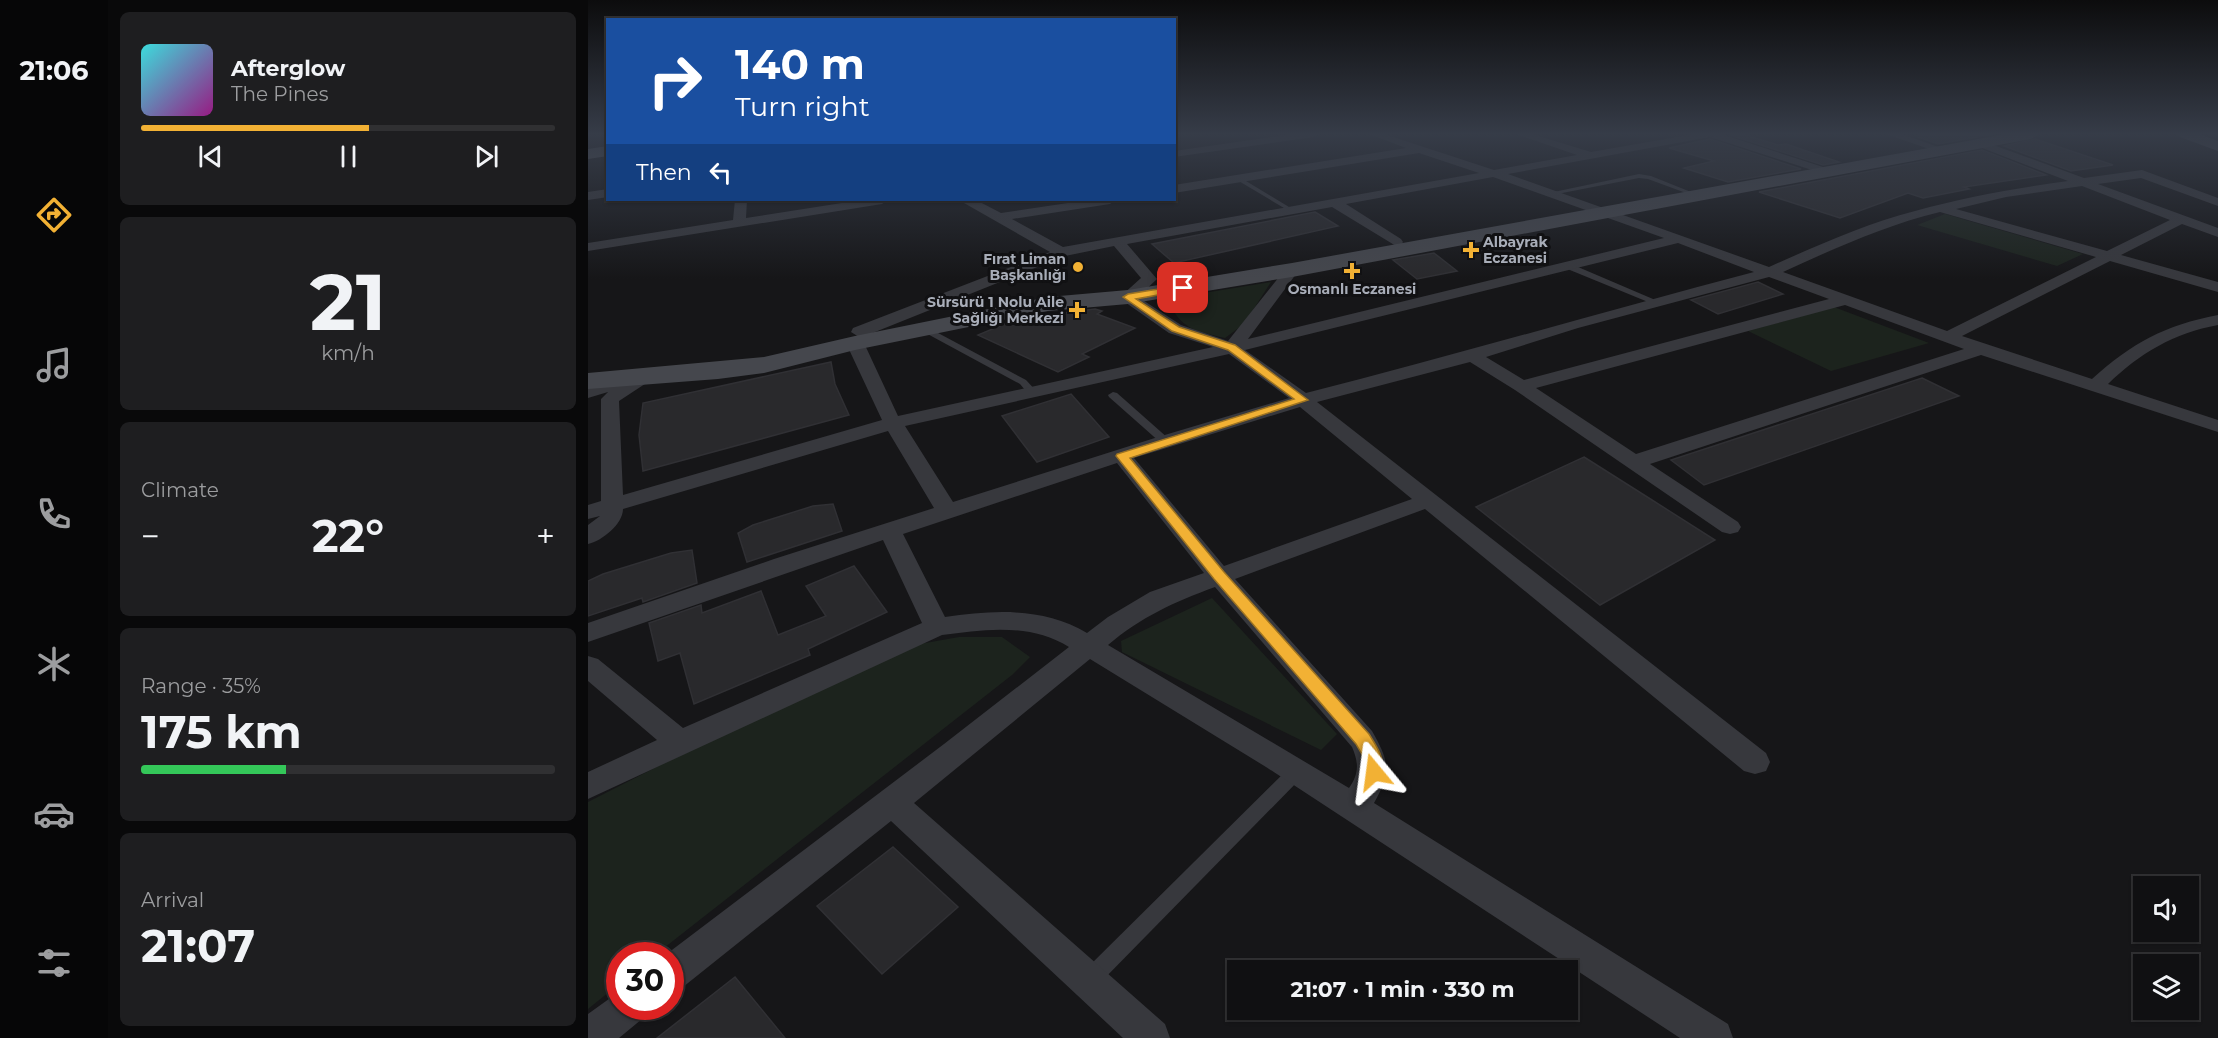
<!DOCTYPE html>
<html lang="en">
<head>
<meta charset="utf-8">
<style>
  body { margin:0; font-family:Montserrat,sans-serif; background:#1e1e20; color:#f1f3f6; height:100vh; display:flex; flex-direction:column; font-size:22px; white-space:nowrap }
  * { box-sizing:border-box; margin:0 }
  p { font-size:20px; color:#9c9d9f }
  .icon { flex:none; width:33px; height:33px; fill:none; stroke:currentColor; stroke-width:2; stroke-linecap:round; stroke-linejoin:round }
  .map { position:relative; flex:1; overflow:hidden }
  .side { display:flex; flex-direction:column; gap:12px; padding:12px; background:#09090a; width:480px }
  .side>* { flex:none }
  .top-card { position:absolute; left:18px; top:18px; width:570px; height:183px; border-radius:0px; box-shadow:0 2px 4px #0004,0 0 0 2px #303032; background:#1a4fa0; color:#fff; overflow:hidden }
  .controls { position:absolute; left:1545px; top:876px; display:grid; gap:12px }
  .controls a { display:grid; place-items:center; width:66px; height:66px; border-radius:0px; background:#101012; box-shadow:0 2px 4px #0004,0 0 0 2px #303032; font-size:30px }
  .speed { position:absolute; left:18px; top:942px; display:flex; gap:12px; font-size:30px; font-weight:700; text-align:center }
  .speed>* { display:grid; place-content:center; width:78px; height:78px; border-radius:50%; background:#101012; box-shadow:0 2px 4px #0004,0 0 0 2px #303032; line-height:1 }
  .speed .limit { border:9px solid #d22; background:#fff; color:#111 }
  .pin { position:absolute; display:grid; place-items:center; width:51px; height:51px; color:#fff; margin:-26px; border-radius:12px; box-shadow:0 3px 9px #0006 }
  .me { position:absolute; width:66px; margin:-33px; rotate:344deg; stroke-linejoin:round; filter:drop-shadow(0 0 4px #0008) }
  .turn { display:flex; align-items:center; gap:21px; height:126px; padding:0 30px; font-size:27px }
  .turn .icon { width:78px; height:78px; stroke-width:2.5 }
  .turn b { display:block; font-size:42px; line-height:51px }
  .then { display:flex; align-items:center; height:57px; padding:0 30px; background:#0003; gap:12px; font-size:22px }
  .big { font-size:45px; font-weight:700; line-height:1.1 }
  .side .widget { flex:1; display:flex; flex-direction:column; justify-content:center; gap:9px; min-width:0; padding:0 21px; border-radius:9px; background:#1e1e20 }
  .side .dial { align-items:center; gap:0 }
  .dial b { font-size:78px; line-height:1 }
  .song { display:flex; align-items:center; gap:18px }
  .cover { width:72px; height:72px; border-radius:9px; background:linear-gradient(135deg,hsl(180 70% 55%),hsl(310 70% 35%)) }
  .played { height:6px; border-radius:3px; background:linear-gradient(90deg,#f2b134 55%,#303032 55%) }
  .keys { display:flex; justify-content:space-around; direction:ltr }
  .heat { display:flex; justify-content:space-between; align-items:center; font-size:33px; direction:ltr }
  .charge { height:9px; border-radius:4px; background:linear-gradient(90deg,#34c759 35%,#303032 0) }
  .trip { position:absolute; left:639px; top:960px; width:351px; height:60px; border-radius:0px; background:#101012; box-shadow:0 2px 4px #0004,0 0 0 2px #303032; font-weight:700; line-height:60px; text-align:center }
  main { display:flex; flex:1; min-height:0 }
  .menu { display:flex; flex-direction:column; width:108px; justify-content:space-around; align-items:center; background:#060607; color:#9c9d9f }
  .menu .icon { width:42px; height:42px }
  .menu .active { color:#f2b134 }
  .menu b { font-size:27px; color:#f1f3f6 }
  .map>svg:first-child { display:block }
  .green { fill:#1c231d }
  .building { fill:#29292c; stroke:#303034; stroke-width:1.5 }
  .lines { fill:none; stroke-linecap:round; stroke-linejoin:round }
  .lane { fill:#37383d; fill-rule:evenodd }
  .street { fill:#37383d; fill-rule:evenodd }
  .secondary { fill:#45474d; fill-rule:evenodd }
  .primary { fill:#53555c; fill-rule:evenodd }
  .route { fill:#f2b134; stroke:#9d7322; stroke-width:1.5 }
  .poi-dot { fill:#f2b134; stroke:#111113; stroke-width:2 }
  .labels { text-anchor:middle; stroke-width:6; stroke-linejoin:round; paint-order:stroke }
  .far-poi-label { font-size:14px; font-weight:bold; fill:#a8adb8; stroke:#111113; text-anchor:end }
</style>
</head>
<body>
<main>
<nav class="menu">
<b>21:06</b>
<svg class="icon active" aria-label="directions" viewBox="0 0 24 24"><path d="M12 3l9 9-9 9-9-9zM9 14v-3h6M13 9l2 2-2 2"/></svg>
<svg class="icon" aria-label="music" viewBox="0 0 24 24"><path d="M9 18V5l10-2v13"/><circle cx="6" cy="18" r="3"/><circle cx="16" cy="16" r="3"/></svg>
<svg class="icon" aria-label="phone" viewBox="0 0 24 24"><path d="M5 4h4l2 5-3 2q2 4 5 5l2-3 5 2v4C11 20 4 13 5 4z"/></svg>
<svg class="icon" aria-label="climate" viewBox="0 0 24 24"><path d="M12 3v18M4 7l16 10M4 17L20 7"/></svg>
<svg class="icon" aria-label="car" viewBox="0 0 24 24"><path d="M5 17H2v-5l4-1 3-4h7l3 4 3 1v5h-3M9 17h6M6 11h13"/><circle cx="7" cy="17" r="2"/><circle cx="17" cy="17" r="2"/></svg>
<svg class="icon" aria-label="filters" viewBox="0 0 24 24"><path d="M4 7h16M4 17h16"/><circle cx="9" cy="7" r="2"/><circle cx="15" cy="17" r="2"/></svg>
</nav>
<section class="side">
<div class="widget">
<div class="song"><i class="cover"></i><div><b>Afterglow</b><p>The Pines</p></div></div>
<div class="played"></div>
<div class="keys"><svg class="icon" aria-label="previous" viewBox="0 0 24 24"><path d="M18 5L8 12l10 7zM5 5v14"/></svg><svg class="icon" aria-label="pause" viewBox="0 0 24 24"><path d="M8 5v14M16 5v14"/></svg><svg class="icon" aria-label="next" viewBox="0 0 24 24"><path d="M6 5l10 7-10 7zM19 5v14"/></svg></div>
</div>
<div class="widget dial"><b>21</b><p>km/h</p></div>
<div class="widget"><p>Climate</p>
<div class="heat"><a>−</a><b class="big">22°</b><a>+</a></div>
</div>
<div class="widget"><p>Range · 35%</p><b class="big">175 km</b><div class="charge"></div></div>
<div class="widget"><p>Arrival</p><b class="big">21:07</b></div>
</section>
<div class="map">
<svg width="1630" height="1038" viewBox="0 0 1630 1038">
  <rect width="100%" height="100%" fill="#161618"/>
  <g class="green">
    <path d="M1357,214L1495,254L1469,266L1329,225Z"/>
    <path d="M683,282L656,324L637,338C606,331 593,329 579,299Z"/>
    <path d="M1246,307L1341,343L1243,371L1160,331Z"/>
    <path d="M624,598L749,734L733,750L534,652L533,641Z"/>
    <path d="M371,637H414L442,657L424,675L67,955L32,956L31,984L0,1009V802L298,650Z"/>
  </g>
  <g class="building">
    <path d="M1154,134L1190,145L1198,144L1251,162L1235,165L1142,135Z"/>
    <path d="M1331,134H1406L1350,144L1330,137Z"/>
    <path d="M1122,139L1213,169L1140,182L1096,168L1126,161L1081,148Z"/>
    <path d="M1447,139L1525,165L1483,171L1416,146Z"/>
    <path d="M1394,150L1458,175L1376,187L1381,189L1335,198L1320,193L1252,218L1171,192Z"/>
    <path d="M727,212L750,226L586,263L564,244Z"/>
    <path d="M846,253L869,271L829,279L805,260Z"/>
    <path d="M1170,282L1195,294L1130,314L1103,300Z"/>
    <path d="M507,309L514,311L509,314L547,328L494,354L501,357L470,372L390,335L421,322L426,324L443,317Z"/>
    <path d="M243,362L247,384L261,415L55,471L51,435L55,403Z"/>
    <path d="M1334,378L1371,396L1116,485L1083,460Z"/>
    <path d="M483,394L521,437L449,462L414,416Z"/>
    <path d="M996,457L1064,500L1127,540L1012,605L888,507Z"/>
    <path d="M245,504L254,531L159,562L150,533L165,525L225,506Z"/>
    <path d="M104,550L109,583L55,602L54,598L0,616V581L15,574L83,553Z"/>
    <path d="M266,566L299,612L220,649L222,655L106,704L92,653L70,661L61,623L113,605L114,613L173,591L190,635L238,616L218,586Z"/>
    <path d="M305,847L370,907L294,974L229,906Z"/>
    <path d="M147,977L197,1038H69Z"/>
  </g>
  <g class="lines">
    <g class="lane">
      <path d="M1051,174L1063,176L1103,192L1098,193L1060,179L1051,178L964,195L961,193Z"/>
      <path d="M649,178H653L706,210L701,211L649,180Z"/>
      <path d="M977,264H983L1072,302L1065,304L977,268Z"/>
      <path d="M337,326L438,380L451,394L450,396H442L432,384L334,331L333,329Z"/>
      <path d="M525,392L529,393L581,439L582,441L581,443H573L521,397L520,395Z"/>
      <path d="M708,765L714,767L716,772L714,777L510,985L503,988L496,985L493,978L496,971L702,767Z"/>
    </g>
    <g class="street">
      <path d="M704,134H731L726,137L586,157V151Z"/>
      <path d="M781,134H796L906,170L989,155L928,134H944L1003,152L1106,134H1133L1235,167V171H1227L1122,137L920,174L1181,267C1228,246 1277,224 1327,211C1377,197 1428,188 1480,181L1389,146V142H1397L1496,178L1554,170L1630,198V206L1553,178L1510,184L1630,228V237L1594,224L1533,255L1630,282V292L1522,261L1374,336L1504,379C1544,343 1577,325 1630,315V325C1586,333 1552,353 1520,384L1630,420V432L1393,355L1062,464L1150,522L1153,527L1150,532L1142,534L1134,532L927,390L882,362L729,402L1178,753L1182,762L1178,771L1167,774L1156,771L837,509L647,579L784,731C801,761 804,772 786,803L1140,1024L1145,1038H1092L678,767L502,659L326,803L577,1024L582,1038H535L303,821L95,987L82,992V956H76L356,744L481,647C442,623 397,629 354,635L0,799V772L69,740L0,681V656L10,659L95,728L334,623L295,540L0,642V623L186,559L346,508L300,431L35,509C35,524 14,541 0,544V525L12,516L0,519V505L13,501V399L20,392L0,398V386L38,377C47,379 53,372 63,374L66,378L31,401L35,495L294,420L258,343L261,339H273L276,343L310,416L625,347L581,333L534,300L532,297L553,278L526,246L477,256L277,336L271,337L263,332L265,328L462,252L376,203L374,200H388L413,213L500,200H528L522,204L424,219L475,247L891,173L831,153L586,193V185L818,148ZM905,177L1076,238L660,339L711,270L704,266L699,267L640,341L593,325L550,297L569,279L539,244L744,207L808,246L813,245L815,242L813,239L758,204ZM1494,186L1582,220L1519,251L1368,209L1418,197ZM1352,212L1508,257L1359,331L1195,272C1245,249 1298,225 1352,212ZM1090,243L1166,272C1017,311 868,355 718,393L657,350ZM1181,277L1241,299L936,380L898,357L990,328ZM1257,305L1376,349L1048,454L948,388ZM641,354L701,398L570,437L365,502L317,426ZM712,407L824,499L636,566L546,458ZM529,463L616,573L562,592L520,617L499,633C455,607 406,610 357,617L315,534ZM627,587L764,747C771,763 771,774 761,788L520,645C553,617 586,602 627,587Z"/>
      <path d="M1298,134H1314L1353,148L1348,151L1344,150Z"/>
      <path d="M20,189V197L0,200V192Z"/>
      <path d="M147,200H159L158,218L273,200H300L294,204L0,251V243L145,220Z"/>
      <path d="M32,991V1006H60L54,1019L31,1038H0V1014Z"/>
    </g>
    <g class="secondary">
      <path d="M1418,134H1451L1443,139L704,277L540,304L460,311L267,350L176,373L130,379L0,389V373L176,357L267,336L460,297L540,290L704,263Z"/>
      <path d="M1589,134H1611L1630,141V151L1592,137Z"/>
    </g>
    <path class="primary" d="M20,146V156L0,159V149Z"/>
  </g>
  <linearGradient id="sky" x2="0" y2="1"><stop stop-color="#0c0c0d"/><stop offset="0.48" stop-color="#363c48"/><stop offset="1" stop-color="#363c48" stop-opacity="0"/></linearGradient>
  <rect width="1630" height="279" fill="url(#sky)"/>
  <path class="route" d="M595,285L600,288L598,290L548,299L591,327L647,345L720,400L542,458L636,572L781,734C789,747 800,762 792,778L786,780L779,778L776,772V758L768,744L626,579L528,456L529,454L706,399L640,350L584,331L535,297L540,294Z"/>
  <g class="poi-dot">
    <path d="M880 241h6v6h6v6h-6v6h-6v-6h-6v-6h6z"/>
    <circle cx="490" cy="267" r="6"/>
    <path d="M761 262h6v6h6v6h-6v6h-6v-6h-6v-6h6z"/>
    <path d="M486 301h6v6h6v6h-6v6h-6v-6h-6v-6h6z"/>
  </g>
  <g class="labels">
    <g class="far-poi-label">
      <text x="895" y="247" text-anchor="start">Albayrak<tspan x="895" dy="16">Eczanesi</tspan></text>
      <text x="478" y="264">Fırat Liman<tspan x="478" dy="16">Başkanlığı</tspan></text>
      <text x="764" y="294" text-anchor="middle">Osmanlı Eczanesi</text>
      <text x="476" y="307">Sürsürü 1 Nolu Aile<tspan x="476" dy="16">Sağlığı Merkezi</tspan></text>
    </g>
  </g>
</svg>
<div class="controls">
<a><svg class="icon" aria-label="sound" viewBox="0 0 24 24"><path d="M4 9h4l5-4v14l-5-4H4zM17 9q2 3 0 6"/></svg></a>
<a><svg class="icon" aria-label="layers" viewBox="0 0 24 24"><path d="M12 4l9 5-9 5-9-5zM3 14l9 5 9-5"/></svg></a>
</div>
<div class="speed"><div class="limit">30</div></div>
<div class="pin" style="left:595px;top:288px;background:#d93025"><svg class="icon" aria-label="arrive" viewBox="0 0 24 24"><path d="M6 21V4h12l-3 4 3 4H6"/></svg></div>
<svg class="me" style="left:786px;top:772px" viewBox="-20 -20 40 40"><path d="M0-17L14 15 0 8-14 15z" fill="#f2b134" stroke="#fff" stroke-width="4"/></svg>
<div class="trip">21:07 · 1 min · 330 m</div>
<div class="top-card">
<div class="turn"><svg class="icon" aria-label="right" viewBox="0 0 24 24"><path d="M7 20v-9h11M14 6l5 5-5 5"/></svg><div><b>140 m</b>Turn right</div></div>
<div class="then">Then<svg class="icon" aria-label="left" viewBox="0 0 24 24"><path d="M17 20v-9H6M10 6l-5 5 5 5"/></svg></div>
</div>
</div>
</main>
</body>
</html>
